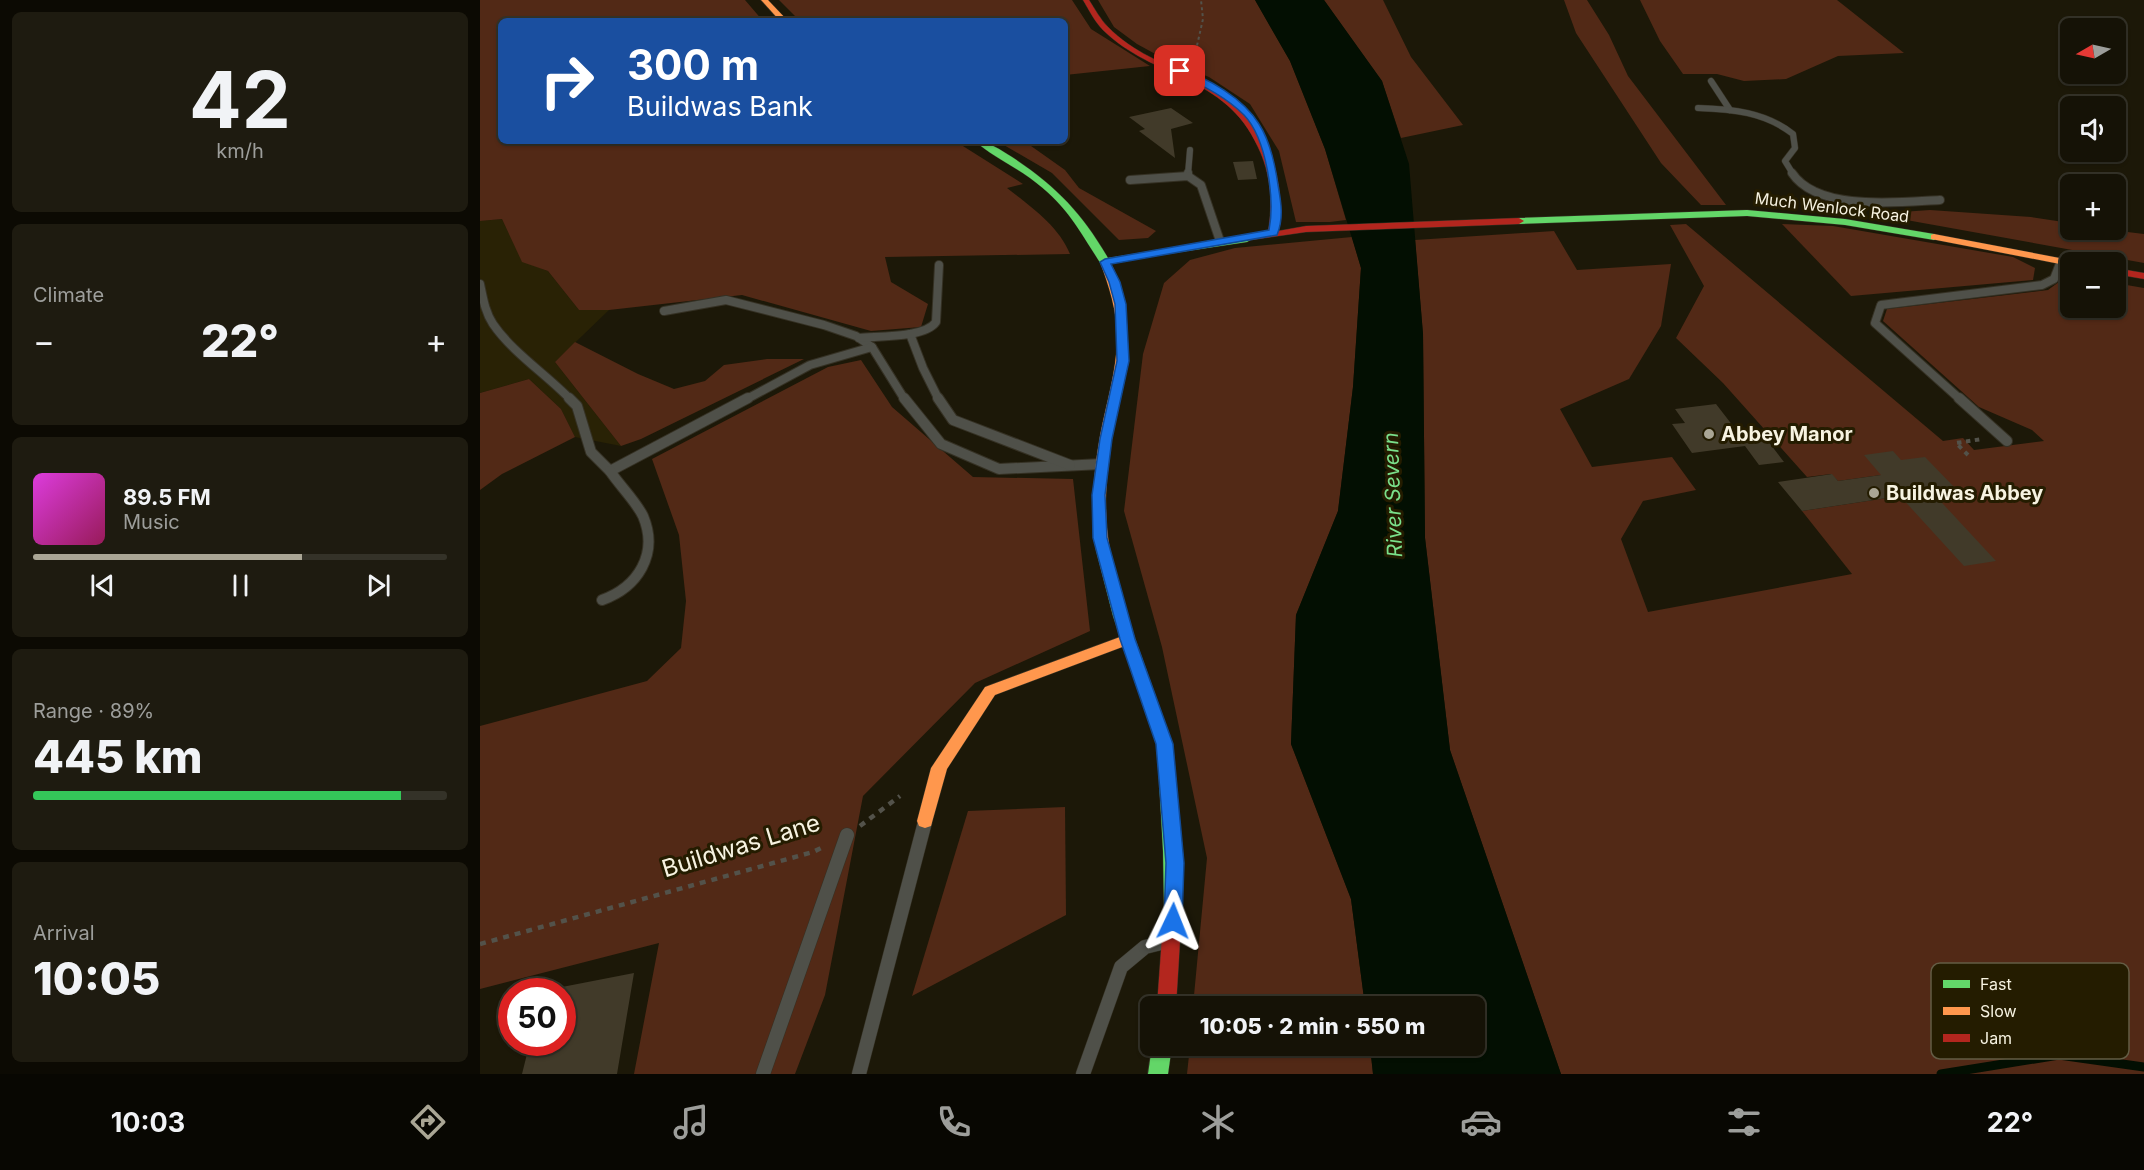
<!DOCTYPE html>
<html lang="en">
<head>
<meta charset="utf-8">
<style>
  body { margin:0; font-family:Inter,sans-serif; background:#1e1b10; color:#f1f3f6; height:100vh; display:flex; flex-direction:column; font-size:22px; white-space:nowrap }
  * { box-sizing:border-box; margin:0 }
  p { font-size:20px; color:#9d9e9b }
  .icon { flex:none; width:33px; height:33px; fill:none; stroke:currentColor; stroke-width:2; stroke-linecap:round; stroke-linejoin:round }
  .map { position:relative; flex:1; overflow:hidden }
  .details { display:flex; flex-direction:column; gap:12px; padding:12px; background:#0c0a03; width:480px }
  .details>* { flex:none }
  .guide { position:absolute; left:18px; top:18px; width:570px; height:126px; border-radius:9px; box-shadow:0 2px 4px #0004,0 0 0 2px #343228; background:#1a4fa0; color:#fff; overflow:hidden }
  .needle { width:39px; rotate:261deg }
  .buttons { position:absolute; left:1580px; top:18px; display:grid; gap:12px }
  .buttons a { display:grid; place-items:center; width:66px; height:66px; border-radius:9px; background:#151206; box-shadow:0 2px 4px #0004,0 0 0 2px #343228; font-size:30px }
  .speed { position:absolute; left:18px; top:978px; display:flex; gap:12px; font-size:30px; font-weight:700; text-align:center }
  .speed>* { display:grid; place-content:center; width:78px; height:78px; border-radius:50%; background:#151206; box-shadow:0 2px 4px #0004,0 0 0 2px #343228; line-height:1 }
  .speed .limit { border:9px solid #d22; background:#fff; color:#111 }
  .pin { position:absolute; display:grid; place-items:center; width:51px; height:51px; color:#fff; margin:-26px; border-radius:12px; box-shadow:0 3px 9px #0006 }
  .me { position:absolute; width:66px; margin:-33px; rotate:2deg; stroke-linejoin:round; filter:drop-shadow(0 0 4px #0008) }
  .turn { display:flex; align-items:center; gap:21px; height:126px; padding:0 30px; font-size:27px }
  .turn .icon { width:78px; height:78px; stroke-width:2.5 }
  .turn b { display:block; font-size:42px; line-height:51px }
  .big { font-size:45px; font-weight:800; line-height:1.1 }
  .details .card { flex:1; display:flex; flex-direction:column; justify-content:center; gap:9px; min-width:0; padding:0 21px; border-radius:9px; background:#1e1b10 }
  .details .dial { align-items:center; gap:0 }
  .dial b { font-size:78px; line-height:1 }
  .song { display:flex; align-items:center; gap:18px }
  .cover { width:72px; height:72px; border-radius:9px; background:linear-gradient(135deg,hsl(300 70% 55%),hsl(330 70% 35%)) }
  .played { height:6px; border-radius:3px; background:linear-gradient(90deg,#aaa695 65%,#343228 65%) }
  .keys { display:flex; justify-content:space-around; direction:ltr }
  .heat { display:flex; justify-content:space-between; align-items:center; font-size:33px; direction:ltr }
  .charge { height:9px; border-radius:4px; background:linear-gradient(90deg,#34c759 89%,#343228 0) }
  .trip { position:absolute; left:660px; top:996px; width:345px; height:60px; border-radius:9px; background:#151206; box-shadow:0 2px 4px #0004,0 0 0 2px #343228; font-weight:800; line-height:60px; text-align:center }
  .menu { display:flex; height:96px; justify-content:space-around; align-items:center; background:#080702; color:#9d9e9b }
  .menu .icon { width:42px; height:42px }
  .menu .selected { color:#aaa695 }
  .menu b { font-size:27px; color:#f1f3f6 }
  main { display:flex; flex:1; min-height:0 }
  .map>svg:first-child { display:block }
  .built { fill:#292205 }
  .green { fill:#522916 }
  .water { fill:#030f02 }
  .lines { fill:none; stroke-linecap:round; stroke-linejoin:round }
  .stream { stroke:#030f02; stroke-width:9 }
  .building { fill:#413a29 }
  .lane-far3-casing { stroke:#353124; stroke-width:7 }
  .lane-far2-casing { stroke:#353124; stroke-width:10 }
  .lane-far1-casing { stroke:#353124; stroke-width:12 }
  .lane-casing { stroke:#353124; stroke-width:15 }
  .fast-casing { stroke:#353124; stroke-width:1 }
  .slow-casing { stroke:#353124; stroke-width:1 }
  .jam-casing { stroke:#353124; stroke-width:1 }
  .path-far2 { stroke:#53524a; stroke-width:2; stroke-dasharray:3 3; stroke-linecap:butt }
  .path-far1 { stroke:#53524a; stroke-width:4; stroke-dasharray:4.5 4.5; stroke-linecap:butt }
  .path { stroke:#53524a; stroke-width:4.5; stroke-dasharray:6 6; stroke-linecap:butt }
  .lane-far3 { stroke:#4f5049; stroke-width:6 }
  .lane-far2 { stroke:#4f5049; stroke-width:8 }
  .lane-far1 { stroke:#4f5049; stroke-width:10 }
  .lane { stroke:#4f5049; stroke-width:14 }
  .fast { fill:#63d668; fill-rule:evenodd }
  .slow { fill:#ff974d; fill-rule:evenodd }
  .jam { fill:#b3261e; fill-rule:evenodd }
  .route { fill:#1a73e8; stroke:#114b97; stroke-width:1.5 }
  .poi-dot { fill:#aaa695; stroke:#241c00; stroke-width:2 }
  .labels { text-anchor:middle; stroke-width:6; stroke-linejoin:round; paint-order:stroke }
  .far-street-label { font-size:16px; fill:#f7f3e1; stroke:#241c00 }
  .poi-label { font-size:20px; font-weight:bold; fill:#f7f3e1; stroke:#241c00; text-anchor:start }
  .water-label { font-size:21px; font-style:italic; fill:#7ae08a; stroke:#241c00 }
  .near-street-label { font-size:24px; fill:#f7f3e1; stroke:#241c00 }
  .key { fill:#241c00; stroke:#635c44; stroke-width:1.5 }
  .key-label { font-size:16px; fill:#f7f3e1 }
</style>
</head>
<body>
<main>
<section class="details">
<div class="card dial"><b>42</b><p>km/h</p></div>
<div class="card"><p>Climate</p>
<div class="heat"><a>−</a><b class="big">22°</b><a>+</a></div>
</div>
<div class="card">
<div class="song"><i class="cover"></i><div><b>89.5 FM</b><p>Music</p></div></div>
<div class="played"></div>
<div class="keys"><svg class="icon" aria-label="previous" viewBox="0 0 24 24"><path d="M18 5L8 12l10 7zM5 5v14"/></svg><svg class="icon" aria-label="pause" viewBox="0 0 24 24"><path d="M8 5v14M16 5v14"/></svg><svg class="icon" aria-label="next" viewBox="0 0 24 24"><path d="M6 5l10 7-10 7zM19 5v14"/></svg></div>
</div>
<div class="card"><p>Range · 89%</p><b class="big">445 km</b><div class="charge"></div></div>
<div class="card"><p>Arrival</p><b class="big">10:05</b></div>
</section>
<div class="map">
<svg width="1664" height="1074" viewBox="0 0 1664 1074">
  <rect width="100%" height="100%" fill="#1c1808"/>
  <path class="built" d="M22,219L42,261L68,271L99,310H129L75,362L141,446L95,437L81,409L49,379L0,393V221Z"/>
  <g class="green">
    <path d="M0,0H265L283,21H21V141H475L543,184L527,188C551,207 578,225 590,254L405,257L411,282L448,304L441,327L391,331L262,295L129,310H99L68,271L42,262L22,219L0,221Z"/>
    <path d="M299,0H592L611,29L670,66L585,75V21H320Z"/>
    <path d="M618,0H775L810,61L845,149L866,220L850,222H816L799,151L770,104L729,77L690,62L657,44L634,27Z"/>
    <path d="M844,0H903L931,57L983,125L921,138L902,81Z"/>
    <path d="M1084,0H1107L1129,35L1148,76L1246,205H1221L1181,163L1096,33Z"/>
    <path d="M1160,0H1357L1424,53L1358,56L1306,79L1264,81L1237,74H1203L1180,41Z"/>
    <path d="M517,141H544L585,170L599,188L676,231L668,238L639,240L572,173Z"/>
    <path d="M1450,210L1551,217L1590,223V230H1631L1664,234V263L1393,214Z"/>
    <path d="M1206,224L1463,441L1483,438L1494,450L1564,441L1552,430L1499,407L1403,321L1407,309L1568,290L1587,276H1590V308H1635V283L1664,288V1074H1081L970,750L945,538L943,334L935,240L1074,231L1097,270L1191,264L1181,326L1149,379L1080,409L1112,467L1192,457L1216,490L1163,501L1141,539L1168,612L1372,574L1322,511L1420,496L1401,475L1358,481L1351,474L1327,477L1243,383L1196,338L1224,286L1190,225Z"/>
    <path d="M1302,224L1353,226L1533,257L1555,268L1553,280L1371,296Z"/>
    <path d="M872,237L881,268L873,387L858,511L816,615L811,744L871,899L885,1006H713L727,858L682,647L644,511L663,354L684,283L710,260L755,248Z"/>
    <path d="M95,342L158,374L194,389L225,381L244,365L287,359H324L161,439L141,446L75,362Z"/>
    <path d="M381,360L412,407L493,477L593,479L610,631L495,683L383,796L345,995L315,1074H154L179,943L0,989V726L167,681L201,648L206,601L199,535L172,459L348,367Z"/>
    <path d="M49,379L81,409L95,437L22,474L0,490V393Z"/>
    <path d="M585,807L586,915L432,996L488,811Z"/>
    <path d="M710,1046H890L893,1074H707Z"/>
  </g>
  <path class="water" d="M775,0H844L902,81L929,164L943,334L945,538L970,750L1081,1074H893L890,1046H994V1006H885L871,899L811,744L816,615L858,511L873,387L881,268L845,149L810,61Z"/>
  <g class="lines">
    <path class="stream" d="M1461,1074L1579,1055L1664,1067"/>
  </g>
  <g class="building">
    <path d="M691,108L713,123L691,129L695,158L659,131L665,129L649,117Z"/>
    <path d="M773,161L777,179L758,180L753,162Z"/>
    <path d="M1236,404L1260,435L1281,432L1304,462L1279,465L1265,446L1212,453L1192,424L1205,423L1195,409Z"/>
    <path d="M1413,451L1421,460L1445,457L1475,488L1451,491L1516,561L1484,566L1420,496L1322,511L1298,482L1352,474L1358,481L1401,475L1384,455Z"/>
    <path d="M154,973L137,1074H42L50,1042H82V987Z"/>
  </g>
  <g class="lines">
    <g class="lane-far3-casing">
      <g id="lane-far3">
        <path d="M1231,81L1250,110"/>
        <path d="M1218,108C1252,109 1285,112 1313,134L1315,148L1305,161L1313,174"/>
        <path d="M708,174L710,150"/>
      </g>
    </g>
    <g class="lane-far2-casing">
      <g id="lane-far2">
        <path d="M1312,173C1338,212 1420,202 1460,200"/>
        <path d="M708,176V173"/>
        <path d="M650,180L708,176L721,185L740,241"/>
        <path d="M0,284C3,298 5,312 13,324C32,352 67,375 91,400"/>
        <path d="M184,311L246,300L344,325L376,336L392,347"/>
        <path d="M430,334L443,368L459,400"/>
        <path d="M379,338C398,336 445,338 456,322L459,265"/>
        <path d="M265,400L330,365L392,347L425,400"/>
        <path d="M1481,400L1395,323L1401,305L1562,285L1574,279L1581,261"/>
      </g>
    </g>
    <g class="lane-far1-casing">
      <g id="lane-far1">
        <path d="M89,398L97,406L111,452L130,471L268,398"/>
        <path d="M424,398L461,444L519,469L622,464"/>
        <path d="M458,398L473,420L590,465"/>
        <path d="M1479,398L1527,441"/>
        <path d="M122,600C158,587 179,554 163,516C155,500 140,486 130,471"/>
      </g>
    </g>
    <g class="lane-casing">
      <g id="lane">
        <path d="M283,1074L367,835"/>
        <path d="M379,1074L445,822"/>
        <path d="M603,1074L641,967L665,947L681,943"/>
      </g>
    </g>
    <g class="fast-casing">
      <g id="fast">
        <path d="M495,141C509,141 520,150 532,157C576,186 602,213 628,258L767,236L772,239L767,242L621,264C597,227 587,205 550,178C532,165 510,155 495,141Z"/>
        <path d="M1267,210L1365,219L1454,234L1459,237L1454,240L1365,225L1267,216L1039,224L1034,221L1039,218Z"/>
        <path d="M623,546L630,550L647,616L693,745L701,851L702,909L699,914L693,917L687,914L684,909L683,851L677,745L633,616L616,550Z"/>
        <path d="M672,1046H692L688,1074H668Z"/>
      </g>
    </g>
    <g class="slow-casing">
      <g id="slow">
        <path d="M281,0H288L308,21H300Z"/>
        <path d="M1454,234L1590,260L1595,262H1590V266L1451,239V235Z"/>
        <path d="M625,259C633,262 635,274 638,282C661,348 634,402 628,467C625,495 625,522 630,550L623,554L616,550C611,512 613,474 620,436C626,403 637,371 637,337C637,311 629,286 620,262Z"/>
        <path d="M648,634L653,635L655,639L653,643L515,695L467,769L451,826L445,828L439,826L437,821L451,768L505,687Z"/>
      </g>
    </g>
    <g class="jam-casing">
      <g id="jam">
        <path d="M603,0H609C615,9 620,19 628,27C679,79 750,68 786,145C799,172 803,201 798,231L826,226L1039,218L1044,221L1039,224L826,232L764,241V237L788,232C793,203 791,174 778,147C745,74 674,80 623,30C615,22 609,10 603,0Z"/>
        <path d="M1635,268L1664,273V279L1635,274Z"/>
        <path d="M693,901L699,904L702,909L696,1006H677L684,909L687,904Z"/>
      </g>
    </g>
    <path class="path-far2" d="M704,56L716,50L723,19L721,0"/>
    <path class="path-far1" d="M1488,455L1476,443L1502,439"/>
    <g class="path">
      <path d="M380,826L420,796"/>
      <path d="M0,944L333,852L343,847"/>
    </g>
    <use href="#lane-far3" class="lane-far3"/>
    <use href="#lane-far2" class="lane-far2"/>
    <use href="#lane-far1" class="lane-far1"/>
    <use href="#lane" class="lane"/>
    <use href="#fast" class="fast"/>
    <use href="#slow" class="slow"/>
    <use href="#jam" class="jam"/>
  </g>
  <path class="route" d="M700,69C728,78 763,98 779,124C790,141 795,164 798,185C801,202 804,218 797,235L631,264L640,282L646,304L649,361L632,439L625,495L627,538L655,639L693,744L704,863L702,921L699,926L693,929L686,926L684,921L686,863L676,744L640,639L613,538L612,495L620,439L637,361L635,304L629,282L620,262L625,259L789,230C795,200 787,139 764,115C745,96 721,85 697,73L696,71Z"/>
  <g class="poi-dot">
    <circle cx="1229" cy="434" r="6"/>
    <circle cx="1394" cy="493" r="6"/>
  </g>
  <g class="labels">
    <g class="far-street-label">
      <text transform="translate(1352 207) rotate(7)" y="6">Much Wenlock Road</text>
    </g>
    <g class="poi-label">
      <text x="1241" y="441">Abbey Manor</text>
      <text x="1406" y="500">Buildwas Abbey</text>
    </g>
    <g class="water-label">
      <text transform="translate(913 495) rotate(-92)" y="7">River Severn</text>
    </g>
    <g class="near-street-label">
      <text transform="translate(261 846) rotate(-17)" y="8">Buildwas Lane</text>
    </g>
  </g>
  <rect x="1451" y="963" width="198" height="96" rx="9" class="key"/>
  <rect x="1463" y="980" width="27" height="8" fill="#63d668"/>
  <rect x="1463" y="1007" width="27" height="8" fill="#ff974d"/>
  <rect x="1463" y="1034" width="27" height="8" fill="#b3261e"/>
  <g class="key-label">
    <text x="1500" y="990">Fast</text>
    <text x="1500" y="1017">Slow</text>
    <text x="1500" y="1044">Jam</text>
  </g>
</svg>
<div class="buttons">
<a><svg class="needle" viewBox="-14 -14 28 28"><path d="M0-13l5 13h-10z" fill="#e53935"/><path d="M0 13l5-13h-10z" fill="#9d9e9b"/></svg></a>
<a><svg class="icon" aria-label="sound" viewBox="0 0 24 24"><path d="M4 9h4l5-4v14l-5-4H4zM17 9q2 3 0 6"/></svg></a>
<a>+</a>
<a>−</a>
</div>
<div class="speed"><div class="limit">50</div></div>
<div class="pin" style="left:700px;top:71px;background:#d93025"><svg class="icon" aria-label="arrive" viewBox="0 0 24 24"><path d="M6 21V4h12l-3 4 3 4H6"/></svg></div>
<svg class="me" style="left:693px;top:921px" viewBox="-20 -20 40 40"><path d="M0-17L14 15 0 8-14 15z" fill="#1a73e8" stroke="#fff" stroke-width="4"/></svg>
<div class="trip">10:05 · 2 min · 550 m</div>
<div class="guide">
<div class="turn"><svg class="icon" aria-label="right" viewBox="0 0 24 24"><path d="M7 20v-9h11M14 6l5 5-5 5"/></svg><div><b>300 m</b>Buildwas Bank</div></div>
</div>
</div>
</main>
<nav class="menu">
<b>10:03</b>
<svg class="icon selected" aria-label="directions" viewBox="0 0 24 24"><path d="M12 3l9 9-9 9-9-9zM9 14v-3h6M13 9l2 2-2 2"/></svg>
<svg class="icon" aria-label="music" viewBox="0 0 24 24"><path d="M9 18V5l10-2v13"/><circle cx="6" cy="18" r="3"/><circle cx="16" cy="16" r="3"/></svg>
<svg class="icon" aria-label="phone" viewBox="0 0 24 24"><path d="M5 4h4l2 5-3 2q2 4 5 5l2-3 5 2v4C11 20 4 13 5 4z"/></svg>
<svg class="icon" aria-label="climate" viewBox="0 0 24 24"><path d="M12 3v18M4 7l16 10M4 17L20 7"/></svg>
<svg class="icon" aria-label="car" viewBox="0 0 24 24"><path d="M5 17H2v-5l4-1 3-4h7l3 4 3 1v5h-3M9 17h6M6 11h13"/><circle cx="7" cy="17" r="2"/><circle cx="17" cy="17" r="2"/></svg>
<svg class="icon" aria-label="filters" viewBox="0 0 24 24"><path d="M4 7h16M4 17h16"/><circle cx="9" cy="7" r="2"/><circle cx="15" cy="17" r="2"/></svg>
<b>22°</b>
</nav>
</body>
</html>
